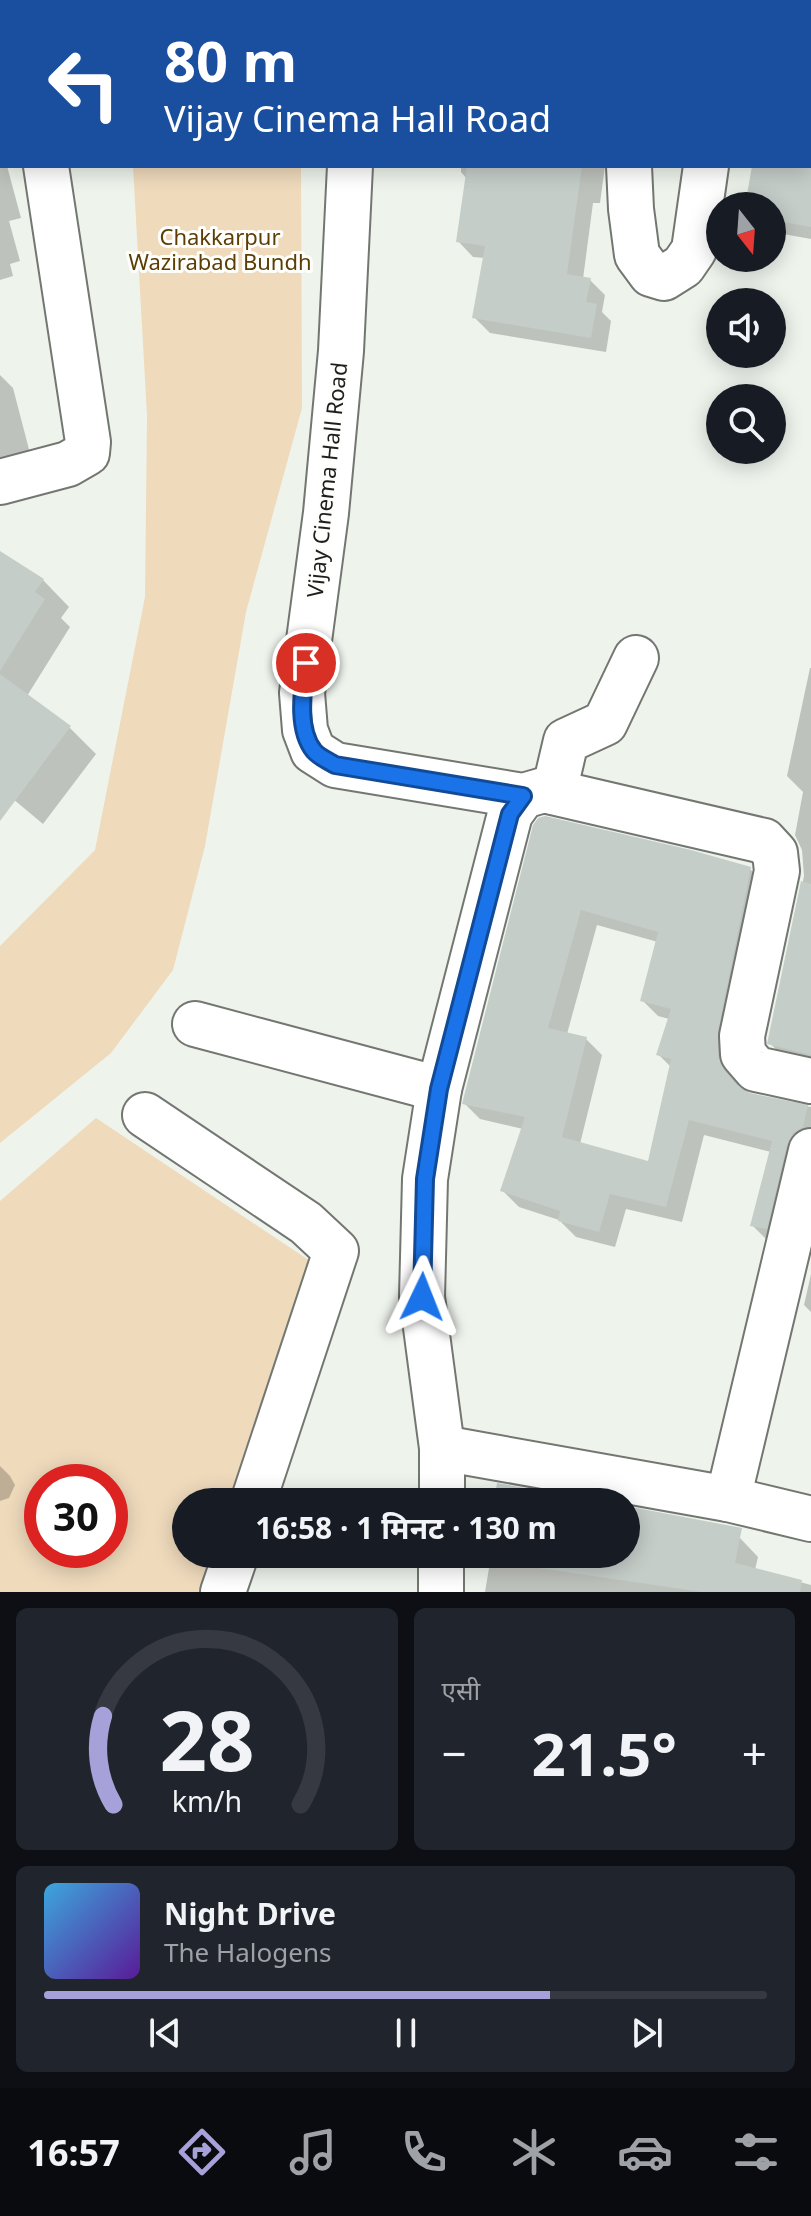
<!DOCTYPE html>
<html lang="hi">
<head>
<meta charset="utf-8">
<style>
  body { margin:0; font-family:"Noto Sans","Noto Sans Devanagari",sans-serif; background:#20242c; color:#f1f3f6; height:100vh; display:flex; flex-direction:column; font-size:30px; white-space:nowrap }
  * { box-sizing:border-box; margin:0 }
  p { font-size:26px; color:#9ea1a6 }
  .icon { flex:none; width:44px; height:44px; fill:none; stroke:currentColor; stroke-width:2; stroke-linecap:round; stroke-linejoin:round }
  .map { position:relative; height:1592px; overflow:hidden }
  .details { display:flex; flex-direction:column; gap:16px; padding:16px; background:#0d0f14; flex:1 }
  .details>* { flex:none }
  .hud { position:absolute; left:0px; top:0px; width:812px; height:168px; box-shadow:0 4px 20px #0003; background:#1a4fa0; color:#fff; overflow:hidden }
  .needle { width:52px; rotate:163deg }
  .buttons { position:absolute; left:706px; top:192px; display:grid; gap:16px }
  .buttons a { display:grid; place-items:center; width:80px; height:80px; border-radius:50%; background:#171b24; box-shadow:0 4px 20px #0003; font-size:40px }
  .speed { position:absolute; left:24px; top:1464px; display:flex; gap:16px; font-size:40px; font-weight:700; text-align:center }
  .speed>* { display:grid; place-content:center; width:104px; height:104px; border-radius:50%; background:#171b24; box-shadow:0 4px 20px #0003; line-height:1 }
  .speed .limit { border:12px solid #d22; background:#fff; color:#111 }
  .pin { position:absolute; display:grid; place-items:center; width:68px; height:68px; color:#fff; margin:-34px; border:4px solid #fff; border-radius:50%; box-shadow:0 2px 8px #0007 }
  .me { position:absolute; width:88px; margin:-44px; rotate:2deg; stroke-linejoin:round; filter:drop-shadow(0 0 6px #0008) }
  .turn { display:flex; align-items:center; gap:28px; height:168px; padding:0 32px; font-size:36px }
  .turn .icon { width:104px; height:104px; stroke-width:2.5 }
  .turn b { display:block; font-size:56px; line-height:68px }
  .big { font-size:60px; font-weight:700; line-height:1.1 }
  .details .tile { flex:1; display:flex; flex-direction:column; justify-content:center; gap:12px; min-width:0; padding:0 28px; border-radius:12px; background:#20242c }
  .details .dial { align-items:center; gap:0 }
  .dial svg { height:208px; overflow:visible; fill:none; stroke:#363941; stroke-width:7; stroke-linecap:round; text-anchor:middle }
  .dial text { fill:#f1f3f6; stroke:none }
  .song { display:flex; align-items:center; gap:24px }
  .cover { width:96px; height:96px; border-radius:12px; background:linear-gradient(135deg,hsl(200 70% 55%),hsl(270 70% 35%)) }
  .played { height:8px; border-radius:4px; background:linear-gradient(90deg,#a6a2d9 70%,#363941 70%) }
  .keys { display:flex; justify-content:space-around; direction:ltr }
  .heat { display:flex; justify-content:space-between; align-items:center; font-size:44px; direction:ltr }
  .details .tiles { flex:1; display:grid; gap:16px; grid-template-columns:1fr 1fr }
  .tile:last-child { grid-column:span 2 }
  .trip { position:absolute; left:172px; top:1488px; width:468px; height:80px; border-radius:40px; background:#171b24; box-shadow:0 4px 20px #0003; font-weight:700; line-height:80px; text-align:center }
  .menu { display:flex; height:128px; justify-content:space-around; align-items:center; background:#090b0e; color:#9ea1a6 }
  .menu .icon { width:56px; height:56px }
  .menu .active { color:#a6a2d9 }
  .menu b { font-size:36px; color:#f1f3f6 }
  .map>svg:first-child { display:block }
  .green { fill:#efdabc; fill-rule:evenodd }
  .shadow { fill:#0003; fill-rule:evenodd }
  .building { fill:#c5cdc9; fill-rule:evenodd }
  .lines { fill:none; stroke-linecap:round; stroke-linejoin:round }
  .minor-casing { stroke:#737771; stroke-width:48 }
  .minor { stroke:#fff; stroke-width:44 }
  .route-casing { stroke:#114b97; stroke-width:20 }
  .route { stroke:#1a73e8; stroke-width:14 }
  .labels { text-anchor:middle; stroke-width:6; stroke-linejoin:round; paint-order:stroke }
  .park-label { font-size:22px; fill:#5c3e05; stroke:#fefffd }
  .street-label { font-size:22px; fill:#1e1f1d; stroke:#fefffd }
</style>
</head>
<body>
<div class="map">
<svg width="811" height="1592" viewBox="0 0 811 1592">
  <rect width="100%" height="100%" fill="#eef3ec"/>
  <g class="green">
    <path d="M133,166H301L302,408L246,612L205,846L173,970L111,1053L0,1143V946L95,850L145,597L147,415Z"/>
    <path d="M96,1118L313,1263L237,1502H186V1554H220L208,1592H0V1201ZM42,1482H110V1550H42Z"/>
  </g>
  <g class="shadow">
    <path d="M810,19H811V239L772,232V206H747L754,166H810Z"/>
    <path d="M0,156L2,166H7L21,218L9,221L20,261L10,264L13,276L0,280Z"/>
    <path d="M461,166H605L600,203H593L583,279L590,280L605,295L602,312L611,321L606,352L490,333L474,317L485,258L473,257L458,241L467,179L461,172Z"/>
    <path d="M0,375L13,388L31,457L0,465Z"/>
    <path d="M0,553L43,580L69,607L61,618L70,627L27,696L70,728L96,754L43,824L0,788Z"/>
    <path d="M810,668H811V1066L786,1060L770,1043L804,876L802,850L795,835L803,792L787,776Z"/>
    <path d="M535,826L750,869L766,885L734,1074L740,1089L749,1095L811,1107V1148L768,1241L752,1225L771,1152L704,1135L682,1222L626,1209L615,1247L576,1237L559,1220L519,1207L503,1191L523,1129L480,1119L464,1103ZM597,925L658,942L642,1000L658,1016L669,1019L658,1054L671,1067L649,1163L580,1144L602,1055L586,1039L567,1034Z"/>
    <path d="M811,1274V1312L804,1305Z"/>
    <path d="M0,1466L10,1476L15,1485L9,1498L0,1501Z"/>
    <path d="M626,1508L740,1538L758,1557L755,1570L811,1585V1592H485L490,1562L486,1559L487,1554H626Z"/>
  </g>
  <g class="building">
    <path d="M467,166H582L567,274L591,278L586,302L597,304L591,338L472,318L485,246L456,242Z"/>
    <path d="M752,166H811V227L772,220V206H745Z"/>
    <path d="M0,551L44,579L35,592L45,599L0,671Z"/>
    <path d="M0,674L71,726L0,821Z"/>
    <path d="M545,816L691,850L751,867L718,1031V1056L724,1070L737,1085L750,1093L808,1105L803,1127L793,1133L787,1145L767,1229L750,1226L772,1141L689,1120L666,1207L610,1194L599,1232L558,1221L560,1211L500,1191L525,1117L462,1104L533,825L538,818ZM581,910L658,932L640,1001L671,1009L656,1055L671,1059L648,1161L562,1137L587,1037L548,1028Z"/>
    <path d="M801,881L811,884V1055L767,1044Z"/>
    <path d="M497,1483L602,1502H494Z"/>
    <path d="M626,1506L742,1528L735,1563L802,1580L800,1592H702L484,1560L485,1554H626Z"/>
  </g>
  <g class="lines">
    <g class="minor-casing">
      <g id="minor">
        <path d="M364,2V0"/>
        <path d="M629,2V0"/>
        <path d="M729,2V0"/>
        <path d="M0,110H2"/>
        <path d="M350,166L341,351L326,513L302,693L305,730L313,751L335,765L523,796L544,790L764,841L775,853L777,871L742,1036L743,1054L756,1069L811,1081"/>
        <path d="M629,166L631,209L637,255L651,274L664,278L683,266L694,250L706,166"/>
        <path d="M0,482L68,464L87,453L88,442L46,166"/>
        <path d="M554,792L566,741L605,723L636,658"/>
        <path d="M195,1024L439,1089"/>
        <path d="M145,1115L306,1223L336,1251L253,1502"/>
        <path d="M442,1448L728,1499L811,1519"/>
        <path d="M728,1499L811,1151"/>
        <path d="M442,1502V1448L422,1297L425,1179L439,1089L510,814L523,796"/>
        <path d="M223,1592L236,1554"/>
        <path d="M441,1592V1554"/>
      </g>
    </g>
    <use href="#minor" class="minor"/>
  </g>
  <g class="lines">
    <g class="route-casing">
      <path id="route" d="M306,663C303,688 296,729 314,751C319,757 329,761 335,765L523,796L510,814L439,1089L425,1179L422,1297"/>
    </g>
    <use href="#route" class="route"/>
  </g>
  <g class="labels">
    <g class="park-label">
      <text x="220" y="245">Chakkarpur<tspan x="220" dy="25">Wazirabad Bundh</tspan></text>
    </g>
    <g class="street-label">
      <text transform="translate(327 480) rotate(-84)" y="8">Vijay Cinema Hall Road</text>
    </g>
  </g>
</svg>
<div class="buttons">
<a><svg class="needle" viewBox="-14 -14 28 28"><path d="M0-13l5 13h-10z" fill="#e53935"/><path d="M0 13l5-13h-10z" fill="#9ea1a6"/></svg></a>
<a><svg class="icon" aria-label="sound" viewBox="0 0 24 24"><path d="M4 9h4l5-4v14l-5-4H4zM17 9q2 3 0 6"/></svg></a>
<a><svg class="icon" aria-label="search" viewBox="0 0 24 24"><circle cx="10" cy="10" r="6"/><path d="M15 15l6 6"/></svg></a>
</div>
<div class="speed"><div class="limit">30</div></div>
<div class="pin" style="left:306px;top:663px;background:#d93025"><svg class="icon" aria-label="arrive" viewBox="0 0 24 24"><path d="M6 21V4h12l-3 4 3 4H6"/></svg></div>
<svg class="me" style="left:422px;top:1297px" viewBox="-20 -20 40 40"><path d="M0-17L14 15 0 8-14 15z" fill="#1a73e8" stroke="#fff" stroke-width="4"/></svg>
<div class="trip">16:58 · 1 मिनट · 130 m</div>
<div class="hud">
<div class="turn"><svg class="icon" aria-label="left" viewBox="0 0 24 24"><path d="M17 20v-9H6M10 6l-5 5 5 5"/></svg><div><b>80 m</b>Vijay Cinema Hall Road</div></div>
</div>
</div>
<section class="details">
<div class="tiles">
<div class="tile dial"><svg viewBox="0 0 100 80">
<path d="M14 69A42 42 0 1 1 86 69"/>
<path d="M14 69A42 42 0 0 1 10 35" stroke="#a6a2d9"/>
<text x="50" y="56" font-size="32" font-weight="700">28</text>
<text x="50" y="72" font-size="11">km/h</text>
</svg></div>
<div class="tile"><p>एसी</p>
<div class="heat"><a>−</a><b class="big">21.5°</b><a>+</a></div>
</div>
<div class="tile">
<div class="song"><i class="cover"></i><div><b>Night Drive</b><p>The Halogens</p></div></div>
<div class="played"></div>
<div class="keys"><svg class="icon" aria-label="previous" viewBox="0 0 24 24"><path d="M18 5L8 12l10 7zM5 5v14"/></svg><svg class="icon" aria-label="pause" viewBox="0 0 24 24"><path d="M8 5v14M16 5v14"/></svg><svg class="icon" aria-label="next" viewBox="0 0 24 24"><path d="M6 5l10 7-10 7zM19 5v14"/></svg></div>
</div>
</div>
</section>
<nav class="menu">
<b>16:57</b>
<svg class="icon active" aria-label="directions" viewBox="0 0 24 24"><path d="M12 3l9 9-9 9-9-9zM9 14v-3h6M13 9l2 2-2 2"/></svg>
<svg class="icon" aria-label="music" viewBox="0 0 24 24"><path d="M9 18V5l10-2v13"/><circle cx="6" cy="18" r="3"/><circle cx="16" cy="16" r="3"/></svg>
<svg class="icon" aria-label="phone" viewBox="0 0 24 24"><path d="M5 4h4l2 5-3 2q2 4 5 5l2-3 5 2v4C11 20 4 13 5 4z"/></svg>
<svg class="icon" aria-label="climate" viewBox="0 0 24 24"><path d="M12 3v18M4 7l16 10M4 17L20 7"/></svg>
<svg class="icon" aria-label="car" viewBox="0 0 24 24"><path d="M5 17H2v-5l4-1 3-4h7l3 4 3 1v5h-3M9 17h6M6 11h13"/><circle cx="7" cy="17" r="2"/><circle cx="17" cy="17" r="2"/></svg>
<svg class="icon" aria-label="filters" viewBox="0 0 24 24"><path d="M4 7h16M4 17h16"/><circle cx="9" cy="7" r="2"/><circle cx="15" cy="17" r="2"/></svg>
</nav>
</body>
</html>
